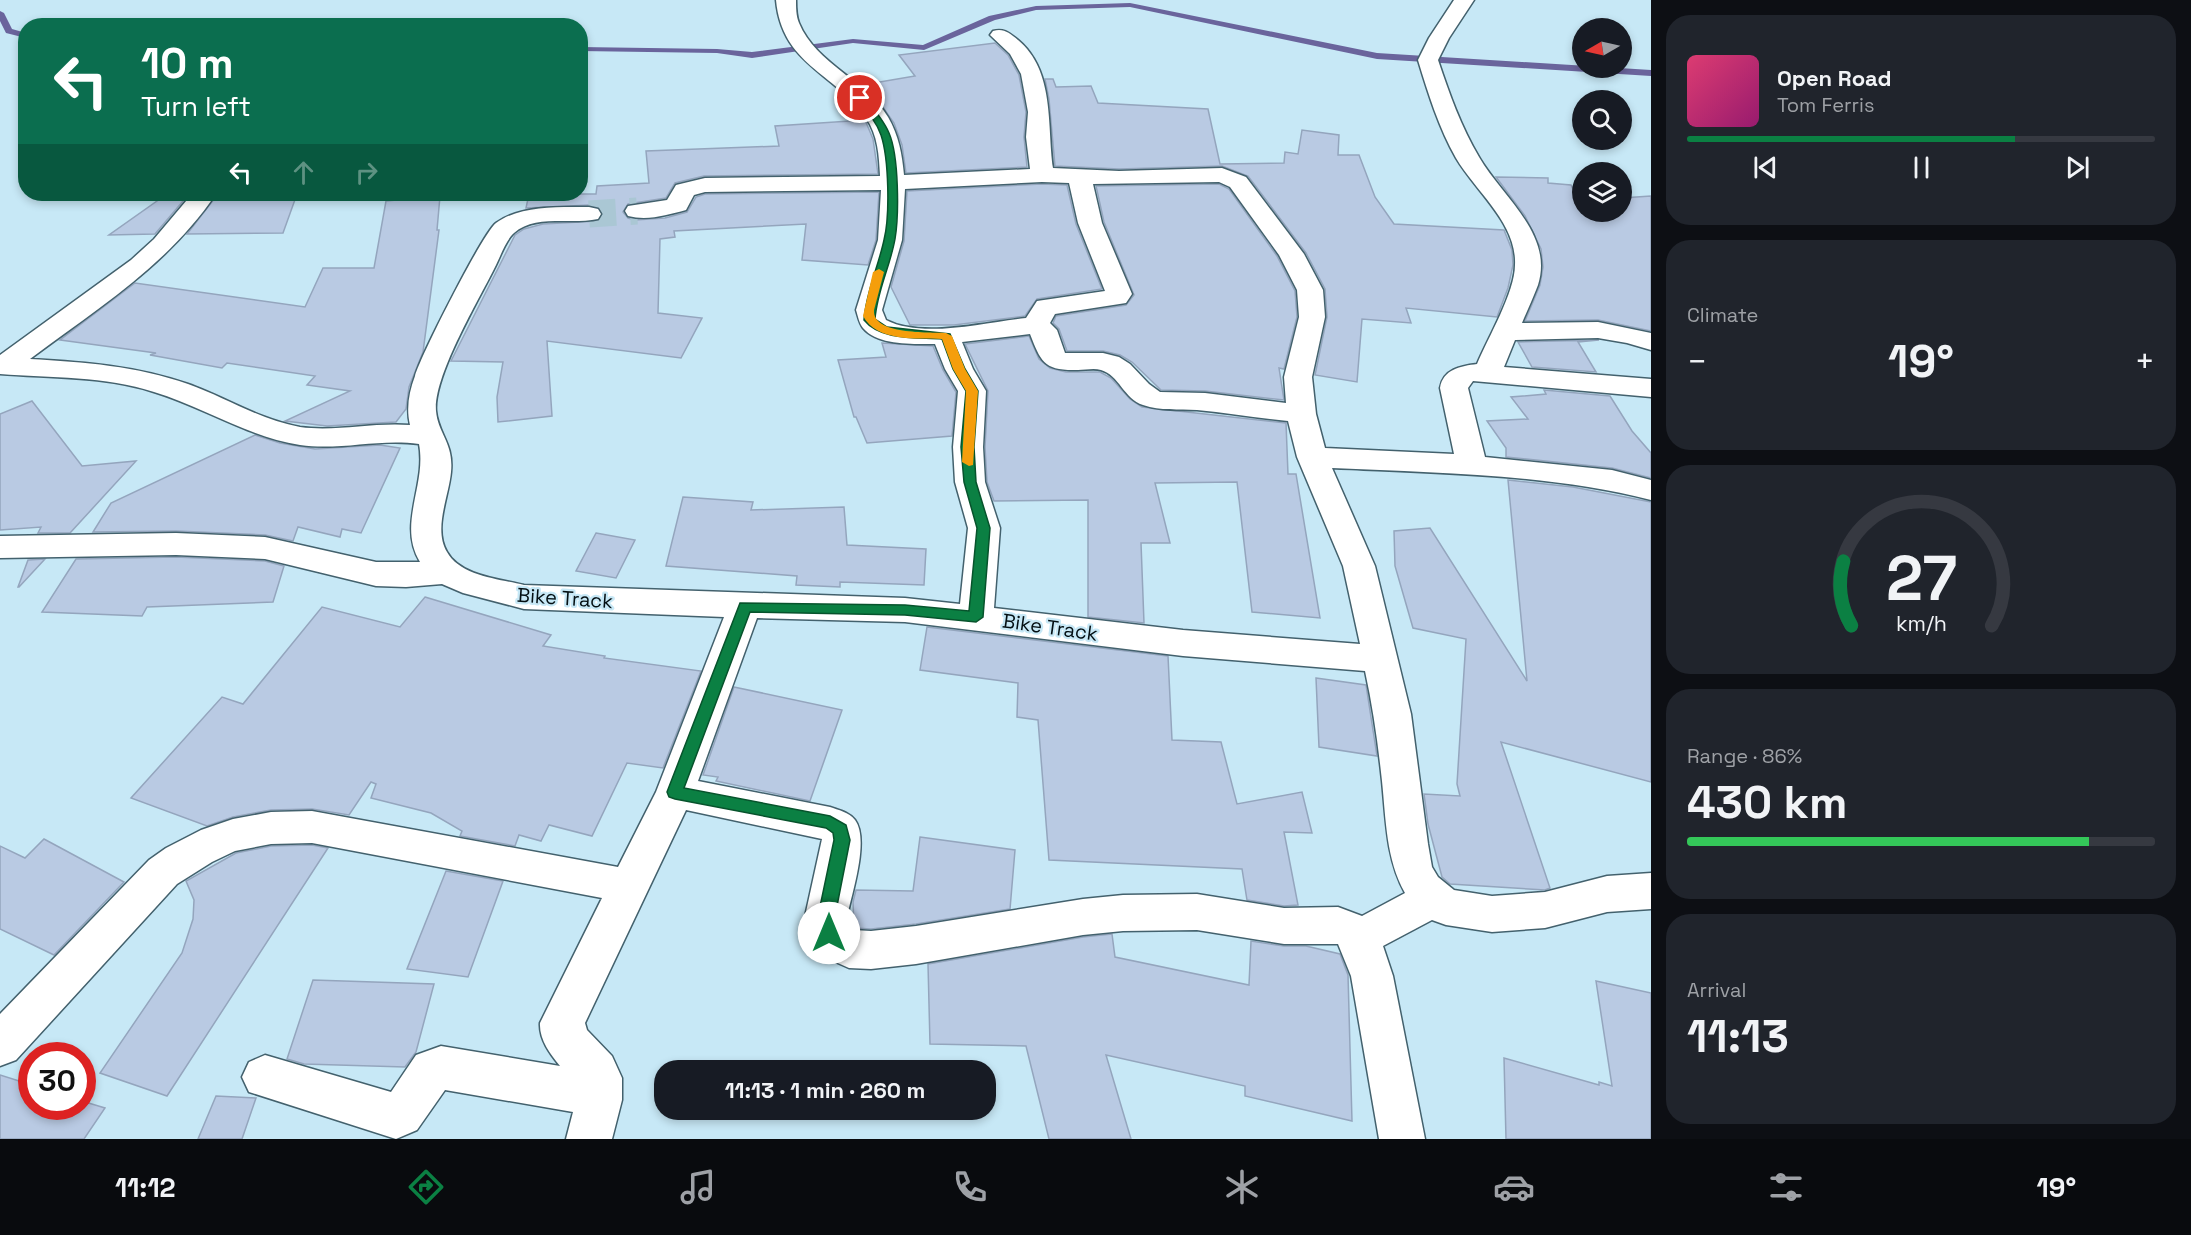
<!DOCTYPE html>
<html lang="en">
<head>
<meta charset="utf-8">
<style>
  body { margin:0; font-family:"Space Grotesk",sans-serif; background:#20242c; color:#f1f3f6; height:100vh; display:flex; flex-direction:column; font-size:22px; white-space:nowrap }
  * { box-sizing:border-box; margin:0 }
  p { font-size:20px; color:#9ea1a6 }
  .icon { flex:none; width:33px; height:33px; fill:none; stroke:currentColor; stroke-width:2; stroke-linecap:round; stroke-linejoin:round }
  .map { position:relative; flex:1; overflow:hidden }
  .drawer { display:flex; flex-direction:column; gap:15px; padding:15px; background:#0d0f14; width:540px }
  .drawer>* { flex:none }
  .hud { position:absolute; left:18px; top:18px; width:570px; height:183px; border-radius:24px; box-shadow:0 3px 9px #0003; background:#0b6e4f; color:#fff; overflow:hidden }
  .needle { width:39px; rotate:261deg }
  .buttons { position:absolute; left:1572px; top:18px; display:grid; gap:12px }
  .buttons a { display:grid; place-items:center; width:60px; height:60px; border-radius:50%; background:#171b24; box-shadow:0 3px 9px #0003; font-size:30px }
  .speed { position:absolute; left:18px; top:1042px; display:flex; gap:12px; font-size:30px; font-weight:700; text-align:center }
  .speed>* { display:grid; place-content:center; width:78px; height:78px; border-radius:50%; background:#171b24; box-shadow:0 3px 9px #0003; line-height:1 }
  .speed .limit { border:9px solid #d22; background:#fff; color:#111 }
  .pin { position:absolute; display:grid; place-items:center; width:51px; height:51px; color:#fff; margin:-26px; border:3px solid #fff; border-radius:50%; box-shadow:0 2px 6px #0007 }
  .me { position:absolute; width:66px; margin:-33px; rotate:0deg; stroke-linejoin:round; filter:drop-shadow(0 0 4px #0008) }
  .turn { display:flex; align-items:center; gap:21px; height:126px; padding:0 24px; font-size:27px }
  .turn .icon { width:78px; height:78px; stroke-width:2.5 }
  .turn b { display:block; font-size:42px; line-height:51px }
  .lanes { display:flex; align-items:center; height:57px; padding:0 24px; background:#0003; justify-content:center; gap:30px; direction:ltr }
  .lanes .off { opacity:.35 }
  .big { font-size:45px; font-weight:800; line-height:1.1 }
  .drawer .tile { flex:1; display:flex; flex-direction:column; justify-content:center; gap:9px; min-width:0; padding:0 21px; border-radius:24px; background:#20242c }
  .drawer .dial { align-items:center; gap:0 }
  .dial svg { height:156px; overflow:visible; fill:none; stroke:#363941; stroke-width:7; stroke-linecap:round; text-anchor:middle }
  .dial text { fill:#f1f3f6; stroke:none }
  .song { display:flex; align-items:center; gap:18px }
  .cover { width:72px; height:72px; border-radius:9px; background:linear-gradient(135deg,hsl(340 70% 55%),hsl(320 70% 35%)) }
  .played { height:6px; border-radius:3px; background:linear-gradient(90deg,#0b8043 70%,#363941 70%) }
  .keys { display:flex; justify-content:space-around; direction:ltr }
  .heat { display:flex; justify-content:space-between; align-items:center; font-size:33px; direction:ltr }
  .charge { height:9px; border-radius:4px; background:linear-gradient(90deg,#34c759 86%,#363941 0) }
  .trip { position:absolute; left:654px; top:1060px; width:342px; height:60px; border-radius:24px; background:#171b24; box-shadow:0 3px 9px #0003; font-weight:800; line-height:60px; text-align:center }
  .menu { display:flex; height:96px; justify-content:space-around; align-items:center; background:#090b0e; color:#9ea1a6 }
  .menu .icon { width:42px; height:42px }
  .menu .current { color:#0b8043 }
  .menu b { font-size:27px; color:#f1f3f6 }
  main { display:flex; flex:1; min-height:0 }
  .map>svg:first-child { display:block }
  .lines { fill:none; stroke-linecap:round; stroke-linejoin:round }
  .stream { fill:#6a649c; fill-rule:evenodd }
  .building { fill:#b9cae3; stroke:#94a5bd; stroke-width:1.5 }
  .street-tunnel { stroke:#aac7d4; stroke-width:27; stroke-dasharray:27 14; stroke-linecap:butt }
  .street-casing { stroke:#43616d; stroke-width:3 }
  .street { fill:#fff; fill-rule:evenodd }
  .route { fill:#0b8043; stroke:#07532c; stroke-width:1.5 }
  .slow { fill:#f59e0b }
  .labels { text-anchor:middle; stroke-width:4.5; stroke-linejoin:round; paint-order:stroke }
  .street-label { font-size:20px; fill:#040f13; stroke:#c7e8f6 }
</style>
</head>
<body>
<main>
<div class="map">
<svg width="1651" height="1139" viewBox="0 0 1651 1139">
  <rect width="100%" height="100%" fill="#c7e8f6"/>
  <g class="lines">
    <g class="stream">
      <path d="M1130,3L1377,53L1651,70V76L1377,59L1130,7L1036,10L995,20L924,50L853,43L752,58L717,53L580,51V47L717,49L752,52L853,39L923,45L989,16L1036,6Z"/>
      <path d="M0,11L4,13L12,29L26,33V38L6,33L0,21Z"/>
    </g>
  </g>
  <g class="building">
    <path d="M995,43L1008,55L1019,75L1026,112L1024,137L1027,167L906,173L902,145L894,123L880,103L862,85L915,76L899,55Z"/>
    <path d="M1045,79H1053L1056,87L1091,86L1098,103L1208,109L1220,164L1284,163L1285,152L1298,154L1302,130L1339,135L1338,155H1359L1375,197L1394,224L1504,230L1512,250L1513,265L1508,288L1497,317L1406,308L1411,323L1362,319L1357,382L1315,375L1327,317L1325,289L1306,253L1248,176L1222,166L1119,169L1055,166L1049,99Z"/>
    <path d="M865,120L873,139L878,174L704,176L675,183L666,198L628,204L623,212L628,218L635,220L665,218L687,212L696,197L705,194L879,192L876,240L868,265L802,260L806,224L674,231L675,237L660,239L658,313L702,318L681,358L547,341L552,416L498,422L497,397L503,362L451,361L515,235L524,229L543,224L598,221L603,215L600,208L589,205L526,208L529,194H596L597,186L649,183L646,151L779,146L775,126Z"/>
    <path d="M1496,177L1548,178V183L1571,185L1579,202H1582V212H1622V198L1651,196V331L1598,320L1525,321L1540,285L1543,267L1541,249L1525,216Z"/>
    <path d="M1042,184L1067,185L1076,224L1102,289L1037,299L1025,316L954,325H910L891,287L904,241L907,191Z"/>
    <path d="M1219,184L1229,189L1277,256L1295,291L1297,317L1284,369L1279,368L1284,400L1205,391L1161,390L1132,362L1120,355L1103,351H1067L1059,329L1053,323L1056,316L1126,305L1134,295L1104,222L1096,186Z"/>
    <path d="M167,194H189L155,234L109,235Z"/>
    <path d="M218,194H297L283,233L187,234Z"/>
    <path d="M440,196L437,230H439L423,352L409,387L406,409L396,422L327,426L285,421L350,391L307,385L315,376L227,363L222,368L150,355L156,353L60,340L135,283L305,307L323,268H374L386,201Z"/>
    <path d="M1029,336L1039,359L1050,368L1066,372H1100L1111,378L1130,399L1142,407L1286,423L1288,474H1296L1320,618L1252,612L1237,482L1155,483L1170,543H1141L1144,623L1088,617V500L994,501L987,482L985,447L988,391L965,344Z"/>
    <path d="M1599,340L1578,342L1596,372L1532,367L1518,342Z"/>
    <path d="M882,343L933,346L943,370L956,392L952,436L867,443L856,417H854L838,360L886,357Z"/>
    <path d="M1544,390L1610,396L1632,431L1651,453V478L1612,468L1506,457V448L1487,421L1528,419L1511,397L1546,394Z"/>
    <path d="M32,401L82,466L136,461L70,533H38L41,527L0,530V414Z"/>
    <path d="M255,435L280,443L315,449L380,445L400,448L361,533L342,529L340,537L298,527L293,541L265,535L176,531L93,532L111,503Z"/>
    <path d="M1508,480L1573,487L1651,502V782L1501,742L1550,888L1545,890L1450,884L1442,877L1428,824L1424,794L1460,796L1457,784L1466,639L1413,628L1395,566L1394,531L1430,528L1527,681Z"/>
    <path d="M683,497L753,502L751,510L844,507L847,545L926,549L924,585L840,582V587L796,585L797,576L666,566Z"/>
    <path d="M596,533L635,540L616,578L576,571Z"/>
    <path d="M176,557L265,561L284,566L273,602L147,607L142,616L42,612L76,559Z"/>
    <path d="M45,559L19,587H18L28,560Z"/>
    <path d="M425,597L551,635L543,646L605,656L604,658L701,671L663,768L627,763L592,836L549,825L541,841L519,835L515,846L460,836L462,831L431,813L371,798L376,784L371,782L349,815L312,809L271,810L233,817L207,826L131,798L222,697L243,704L322,607L400,627Z"/>
    <path d="M927,627L1168,656L1172,740L1221,742L1237,804L1302,792L1312,833L1284,832L1298,905L1284,906L1247,900L1242,869L1049,860L1038,720L1017,717L1018,683L920,670Z"/>
    <path d="M1316,678L1366,685L1377,756L1319,747Z"/>
    <path d="M734,687L842,710L810,801L716,781L718,777L703,775Z"/>
    <path d="M920,837L1015,850L1010,909L916,924L871,929L854,928L853,902L856,890L913,891Z"/>
    <path d="M44,839L124,882L54,955L0,929V846L25,858Z"/>
    <path d="M312,845L328,848L167,1096L100,1073L182,953L193,919L194,900L186,881L236,853L271,846Z"/>
    <path d="M446,871L503,881L468,977L407,969Z"/>
    <path d="M1112,934L1115,957L1249,985L1251,941L1284,946H1306L1340,954L1348,975L1352,1121L1245,1096V1086L1106,1055L1131,1139H1049L1026,1046L930,1044L928,964L1083,937Z"/>
    <path d="M313,980L434,984L416,1052L405,1067L304,1064L287,1059Z"/>
    <path d="M1596,981L1651,993V1139H1506L1504,1058L1599,1085V1082L1612,1086Z"/>
    <path d="M0,1075L32,1085V1107H82V1101L105,1108L84,1139H0Z"/>
    <path d="M216,1096L256,1098L242,1139H198Z"/>
  </g>
  <g class="lines">
    <path class="street-tunnel" d="M589,214L637,211"/>
    <g class="street-casing">
      <path id="street" d="M776,0H796C796,7 796,16 799,23C816,64 866,80 888,117C899,136 902,154 904,175L1030,169L1026,137L1028,112L1021,74L1010,54L990,35L993,31C1004,28 1009,33 1018,40C1055,71 1047,125 1053,168L1119,171L1222,168L1246,177L1304,254L1323,290L1325,317L1312,377L1316,414L1325,448L1454,454L1440,388C1443,369 1461,366 1477,364C1488,338 1515,292 1515,265C1517,223 1476,192 1456,158C1439,128 1428,93 1418,60L1429,38L1454,0H1474L1449,38L1438,60C1449,93 1461,127 1479,157C1502,197 1554,234 1538,285C1533,298 1527,311 1522,323L1598,322L1651,333V350L1627,343L1598,338L1515,340L1504,367L1651,379V397L1473,381L1468,388L1485,457L1612,470L1651,480V500C1549,474 1437,473 1332,468L1375,566L1411,714L1428,844L1432,867L1438,877L1454,890L1492,896L1545,892L1607,876L1651,873V909L1607,912L1545,928L1492,932L1446,925L1432,920L1383,946L1393,976L1425,1139H1379L1351,976L1338,944H1284L1197,930L1123,931L1083,935L916,964L871,969L849,968L822,956L814,946L804,921L822,839L686,810L585,1023L587,1030L612,1056L622,1078V1100L612,1139H566L573,1112L445,1090L417,1130L396,1139L249,1092L242,1077L249,1062L265,1055L391,1092L416,1055L441,1046L560,1066C550,1054 539,1039 540,1023L602,898L312,843L271,844L235,851L212,862L177,884L16,1060L0,1066V1014L149,860L166,848L201,830L233,819L271,812L312,811L618,867L656,792L724,617L524,609L463,593L442,584L406,587L376,586L265,559L176,555L0,558V536L176,533L265,537L376,562H420C397,524 427,485 419,444C379,438 340,451 300,445C248,437 204,407 154,392C105,376 51,378 0,374V355L131,260L154,239L192,194H216C167,266 98,308 30,359C84,362 137,366 188,384C225,397 260,420 300,427C336,432 373,422 410,425C406,408 409,392 415,376C421,355 483,233 496,223C521,205 559,207 589,207L598,209L601,214L598,219C572,225 535,214 514,233C505,241 500,258 494,269C478,301 433,377 436,411C438,434 454,443 451,472C449,496 433,529 447,552C460,576 500,579 524,585L905,598L960,604L968,528L955,482L953,447L958,391L945,369L935,344C914,344 878,346 863,328C859,323 858,316 856,310L878,240L881,190L705,192L694,195L686,210C667,215 648,221 628,216L625,211L628,206L667,200L676,185L705,178L880,176C879,156 878,135 866,118C834,72 782,65 776,0ZM1042,182L1069,183L1078,223L1105,291L1037,301L1026,318C985,322 923,339 886,320L882,310L902,240L905,189ZM1219,182L1230,187L1279,255L1297,290L1299,317L1284,377L1286,403L1205,393L1160,392L1149,384L1130,364L1119,357L1103,353H1065L1057,330L1050,323L1055,314L1126,303L1132,294L1102,223L1093,184ZM1030,334C1041,362 1044,371 1078,370C1085,370 1094,368 1101,370C1119,375 1124,399 1143,405C1161,411 1178,409 1197,410C1228,413 1258,418 1288,421L1297,457L1343,566L1360,644L1183,630L994,608L1000,528L985,482L983,447L986,391L973,369L962,342ZM757,618L905,622L1183,656L1365,671C1373,708 1378,744 1382,781C1386,820 1386,859 1405,893L1362,916L1338,907L1284,908L1197,894L1123,895L1083,899L916,926L871,931L853,930L846,921C851,896 870,840 855,820C849,812 838,810 830,807L698,781Z"/>
    </g>
    <use href="#street" class="street"/>
  </g>
  <path class="route" d="M857,96H863C873,108 883,119 889,133C899,156 899,215 895,239C890,267 877,291 875,319L887,327L950,334L965,369L978,391L974,447L976,482L990,528L983,617L976,622L905,615L750,612L684,788L830,816L846,825L850,840L834,921L837,933L835,939L829,941L823,939L817,921L834,840L833,833L826,828L675,799L669,797L667,792L740,603L905,605L969,611L977,528L964,482L961,447L966,391L953,369L942,339C917,337 881,341 864,320C866,292 878,268 884,240C890,216 889,159 881,135C876,120 865,110 855,98Z"/>
  <path class="slow" d="M879,269L884,272L874,310C872,335 929,332 946,333L952,336L965,369L978,391L973,465L969,466L962,462L966,391L953,369L942,339C916,338 877,342 863,316L873,272Z"/>
  <g class="labels">
    <g class="street-label">
      <text transform="translate(565 598) rotate(4)" y="7">Bike Track</text>
      <text transform="translate(1050 627) rotate(8)" y="7">Bike Track</text>
    </g>
  </g>
</svg>
<div class="buttons">
<a><svg class="needle" viewBox="-14 -14 28 28"><path d="M0-13l5 13h-10z" fill="#e53935"/><path d="M0 13l5-13h-10z" fill="#9ea1a6"/></svg></a>
<a><svg class="icon" aria-label="search" viewBox="0 0 24 24"><circle cx="10" cy="10" r="6"/><path d="M15 15l6 6"/></svg></a>
<a><svg class="icon" aria-label="layers" viewBox="0 0 24 24"><path d="M12 4l9 5-9 5-9-5zM3 14l9 5 9-5"/></svg></a>
</div>
<div class="speed"><div class="limit">30</div></div>
<div class="pin" style="left:860px;top:98px;background:#d93025"><svg class="icon" aria-label="arrive" viewBox="0 0 24 24"><path d="M6 21V4h12l-3 4 3 4H6"/></svg></div>
<svg class="me" style="left:829px;top:933px" viewBox="-20 -20 40 40"><circle r="19" fill="#fff"/><path d="M0-13L10 11 0 6-10 11z" fill="#0b8043"/></svg>
<div class="trip">11:13 · 1 min · 260 m</div>
<div class="hud">
<div class="turn"><svg class="icon" aria-label="left" viewBox="0 0 24 24"><path d="M17 20v-9H6M10 6l-5 5 5 5"/></svg><div><b>10 m</b>Turn left</div></div>
<div class="lanes"><svg class="icon" aria-label="left" viewBox="0 0 24 24"><path d="M17 20v-9H6M10 6l-5 5 5 5"/></svg><svg class="icon off" aria-label="ahead" viewBox="0 0 24 24"><path d="M12 20V5M6 11l6-6 6 6"/></svg><svg class="icon off" aria-label="right" viewBox="0 0 24 24"><path d="M7 20v-9h11M14 6l5 5-5 5"/></svg></div>
</div>
</div>
<section class="drawer">
<div class="tile">
<div class="song"><i class="cover"></i><div><b>Open Road</b><p>Tom Ferris</p></div></div>
<div class="played"></div>
<div class="keys"><svg class="icon" aria-label="previous" viewBox="0 0 24 24"><path d="M18 5L8 12l10 7zM5 5v14"/></svg><svg class="icon" aria-label="pause" viewBox="0 0 24 24"><path d="M8 5v14M16 5v14"/></svg><svg class="icon" aria-label="next" viewBox="0 0 24 24"><path d="M6 5l10 7-10 7zM19 5v14"/></svg></div>
</div>
<div class="tile"><p>Climate</p>
<div class="heat"><a>−</a><b class="big">19°</b><a>+</a></div>
</div>
<div class="tile dial"><svg viewBox="0 0 100 80">
<path d="M14 69A42 42 0 1 1 86 69"/>
<path d="M14 69A42 42 0 0 1 10 36" stroke="#0b8043"/>
<text x="50" y="56" font-size="32" font-weight="700">27</text>
<text x="50" y="72" font-size="11">km/h</text>
</svg></div>
<div class="tile"><p>Range · 86%</p><b class="big">430 km</b><div class="charge"></div></div>
<div class="tile"><p>Arrival</p><b class="big">11:13</b></div>
</section>
</main>
<nav class="menu">
<b>11:12</b>
<svg class="icon current" aria-label="directions" viewBox="0 0 24 24"><path d="M12 3l9 9-9 9-9-9zM9 14v-3h6M13 9l2 2-2 2"/></svg>
<svg class="icon" aria-label="music" viewBox="0 0 24 24"><path d="M9 18V5l10-2v13"/><circle cx="6" cy="18" r="3"/><circle cx="16" cy="16" r="3"/></svg>
<svg class="icon" aria-label="phone" viewBox="0 0 24 24"><path d="M5 4h4l2 5-3 2q2 4 5 5l2-3 5 2v4C11 20 4 13 5 4z"/></svg>
<svg class="icon" aria-label="climate" viewBox="0 0 24 24"><path d="M12 3v18M4 7l16 10M4 17L20 7"/></svg>
<svg class="icon" aria-label="car" viewBox="0 0 24 24"><path d="M5 17H2v-5l4-1 3-4h7l3 4 3 1v5h-3M9 17h6M6 11h13"/><circle cx="7" cy="17" r="2"/><circle cx="17" cy="17" r="2"/></svg>
<svg class="icon" aria-label="filters" viewBox="0 0 24 24"><path d="M4 7h16M4 17h16"/><circle cx="9" cy="7" r="2"/><circle cx="15" cy="17" r="2"/></svg>
<b>19°</b>
</nav>
</body>
</html>
